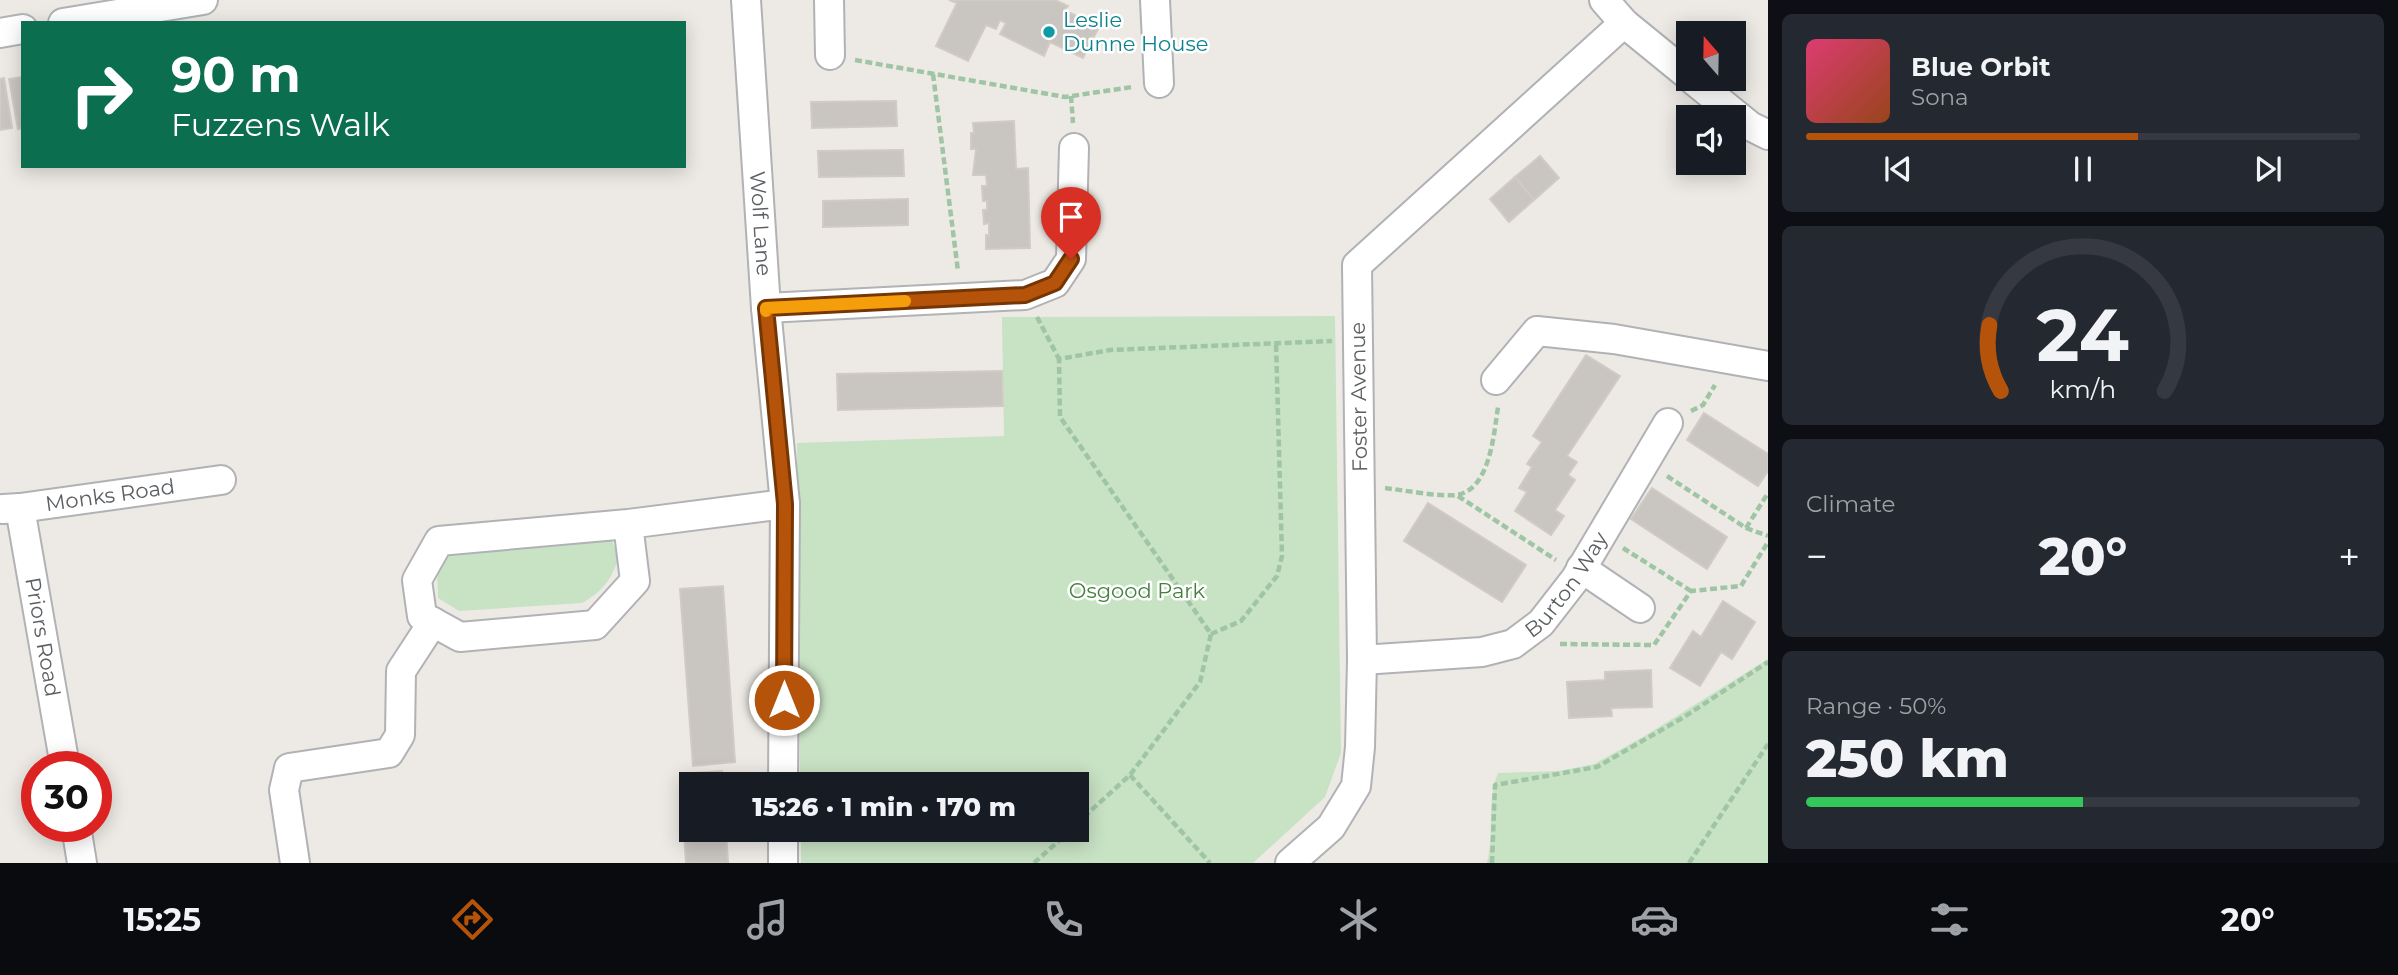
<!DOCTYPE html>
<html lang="en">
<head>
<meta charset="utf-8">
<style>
  body { margin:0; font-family:Montserrat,sans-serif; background:#242831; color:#f1f3f6; height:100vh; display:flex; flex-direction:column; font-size:26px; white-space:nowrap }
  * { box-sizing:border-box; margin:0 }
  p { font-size:23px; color:#9ea1a6 }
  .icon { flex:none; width:38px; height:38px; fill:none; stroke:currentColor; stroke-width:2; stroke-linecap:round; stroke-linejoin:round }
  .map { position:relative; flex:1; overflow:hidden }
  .sheet { display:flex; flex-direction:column; gap:14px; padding:14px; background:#0d0f14; width:630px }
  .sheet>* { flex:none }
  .banner { position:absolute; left:21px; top:21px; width:665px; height:147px; border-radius:0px; box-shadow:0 4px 18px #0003; background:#0b6e4f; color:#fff; overflow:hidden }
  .needle { width:46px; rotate:340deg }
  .fabs { position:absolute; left:1676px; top:21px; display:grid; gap:14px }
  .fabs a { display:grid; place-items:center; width:70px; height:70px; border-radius:0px; background:#171b24; box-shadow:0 4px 18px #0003; font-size:35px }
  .speed { position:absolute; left:21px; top:751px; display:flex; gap:14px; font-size:35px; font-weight:700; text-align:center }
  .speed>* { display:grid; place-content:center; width:91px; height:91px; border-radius:50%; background:#171b24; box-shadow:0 4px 18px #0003; line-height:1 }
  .speed .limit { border:10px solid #d22; background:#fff; color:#111 }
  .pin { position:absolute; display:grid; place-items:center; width:60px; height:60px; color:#fff; margin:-72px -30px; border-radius:50% 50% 50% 0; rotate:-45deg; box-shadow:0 0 7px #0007 }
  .pin .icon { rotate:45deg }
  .me { position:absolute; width:77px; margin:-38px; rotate:0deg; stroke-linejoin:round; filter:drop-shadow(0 0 5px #0008) }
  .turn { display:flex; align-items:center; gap:24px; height:147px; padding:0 35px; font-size:32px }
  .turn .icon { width:91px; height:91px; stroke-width:2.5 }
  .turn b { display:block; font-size:49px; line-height:60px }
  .big { font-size:52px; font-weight:800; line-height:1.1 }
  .sheet .widget { flex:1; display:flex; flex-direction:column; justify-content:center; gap:10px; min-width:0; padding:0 24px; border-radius:10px; background:#242831 }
  .sheet .dial { align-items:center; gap:0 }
  .dial svg { height:182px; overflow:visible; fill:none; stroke:#363941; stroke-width:7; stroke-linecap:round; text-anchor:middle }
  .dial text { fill:#f1f3f6; stroke:none }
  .song { display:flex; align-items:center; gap:21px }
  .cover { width:84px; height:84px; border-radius:10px; background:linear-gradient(135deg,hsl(340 70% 55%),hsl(20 70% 35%)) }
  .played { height:7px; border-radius:4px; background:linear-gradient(90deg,#b45309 60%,#363941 60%) }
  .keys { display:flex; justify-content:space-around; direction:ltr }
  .heat { display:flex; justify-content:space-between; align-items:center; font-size:38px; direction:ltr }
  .charge { height:10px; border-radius:5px; background:linear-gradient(90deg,#34c759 50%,#363941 0) }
  .trip { position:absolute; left:679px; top:772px; width:410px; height:70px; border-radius:0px; background:#171b24; box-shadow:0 4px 18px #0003; font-weight:800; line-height:70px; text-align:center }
  .dock { display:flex; height:112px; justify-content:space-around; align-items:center; background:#090b0e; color:#9ea1a6 }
  .dock .icon { width:49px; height:49px }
  .dock .on { color:#b45309 }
  .dock b { font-size:32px; color:#f1f3f6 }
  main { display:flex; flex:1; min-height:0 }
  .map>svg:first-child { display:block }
  .green { fill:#c8e2c4 }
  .building { fill:#c9c5c1; stroke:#d1cbc3; stroke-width:2 }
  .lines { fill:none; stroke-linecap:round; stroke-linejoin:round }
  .minor-casing { stroke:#b0b2b5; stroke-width:32 }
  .path { stroke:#9fc5a4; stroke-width:4.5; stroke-dasharray:7 3.5; stroke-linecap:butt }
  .minor { stroke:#fff; stroke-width:28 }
  .route-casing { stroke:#753606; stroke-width:18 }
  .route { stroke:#b45309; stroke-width:12 }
  .slow { stroke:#f59e0b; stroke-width:12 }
  .culture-dot { fill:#0f9aa8; stroke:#fff; stroke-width:2.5 }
  .labels { text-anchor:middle; stroke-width:5; stroke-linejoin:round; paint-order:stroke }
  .culture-label { font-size:21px; fill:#0d838f; stroke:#fff; text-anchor:start }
  .street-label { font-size:21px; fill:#5c6063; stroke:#fff }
  .park-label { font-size:21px; fill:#44813e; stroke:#fff }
</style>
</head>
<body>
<main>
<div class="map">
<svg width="1768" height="863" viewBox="0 0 1768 863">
  <rect width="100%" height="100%" fill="#edeae5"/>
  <g class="green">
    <path d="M1335,316L1341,753L1325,797L1253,863H801V830H1076V784H800L797,443L1004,436L1002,317Z"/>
    <path d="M611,539L619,557C611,580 603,591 582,603L459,611L438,598L437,569L447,552Z"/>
    <path d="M1768,659V863H1487C1495,832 1486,802 1498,773L1559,771L1594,764L1643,737Z"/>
  </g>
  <g class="building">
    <path d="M949,0H1055L1068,6L1064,10L1099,27L1083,58L1050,42L1044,56L1000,34L1006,23L1000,20L996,29L986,25L968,61L936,46L957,3Z"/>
    <path d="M23,77V128L18,129L9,79Z"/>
    <path d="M4,78L12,128L0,130V79Z"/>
    <path d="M896,101L897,126L812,128L811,102Z"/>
    <path d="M1014,121L1016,169L1028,168L1030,248L986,249V235L989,236V223L984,224L983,210H987V201H983L982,186H987L986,175H973L976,149H971V133H974L973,123Z"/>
    <path d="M903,150L904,176L819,177L818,151Z"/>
    <path d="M1540,156L1559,178L1534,200L1515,177Z"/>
    <path d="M1515,177L1534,200L1509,222L1490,199Z"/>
    <path d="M908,199V225L823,227V201Z"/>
    <path d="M1586,355L1620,376L1567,456L1577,462L1568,475L1575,480L1555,510L1564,516L1551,535L1515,511L1527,492L1519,488L1532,467L1527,464L1542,442L1533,436Z"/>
    <path d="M1002,371L1003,406L838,410L837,374Z"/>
    <path d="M1704,413L1768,454V471L1758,486L1687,440Z"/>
    <path d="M1652,488L1727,537L1707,569L1631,519Z"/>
    <path d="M1428,503L1526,565L1502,602L1404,541Z"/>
    <path d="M723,586L735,762L693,766L680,589Z"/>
    <path d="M1723,601L1755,622L1732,659L1721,652L1700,686L1670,668L1693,631L1701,637Z"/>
    <path d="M1651,670L1652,707L1611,708L1612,716L1569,718L1567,682L1605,680V672Z"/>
    <path d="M722,771V784H691V830H726L728,863H686L680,774Z"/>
  </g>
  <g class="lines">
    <g class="minor-casing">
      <g id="minor">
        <path id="s1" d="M746,0L766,308L785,504L783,784"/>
        <path d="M829,0L830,55"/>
        <path d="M1155,0L1159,83"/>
        <path d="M1604,0L1624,23L1689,76"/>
        <path d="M63,23L203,0"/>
        <path d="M0,33L23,29"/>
        <path d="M1692,79L1750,126L1768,135"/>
        <path d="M766,308L1025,295L1055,283L1071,259L1074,148"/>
        <path d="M1496,380L1537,331L1614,339L1768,366"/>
        <path id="s2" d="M20,508L65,766"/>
        <path id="s3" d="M3,509L20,508L221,480"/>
        <path d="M628,524L635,581L595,625L460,637L422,616L417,580L439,541L628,524L785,504"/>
        <path d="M1581,568L1640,608"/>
        <path id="s4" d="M1362,660L1482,652L1513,644L1541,623L1576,578L1668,423"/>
        <path d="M76,826L82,863"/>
        <path d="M295,863L284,790L289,768L389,753L400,735L401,671L433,622"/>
        <path d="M783,863V830"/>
        <path d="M1290,863L1331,827L1356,786L1360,747L1362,660L1357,265L1624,23"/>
      </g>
    </g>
    <g class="path">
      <path d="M855,60L1065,97L1132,87"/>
      <path d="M933,74L958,271"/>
      <path d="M1071,96L1073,123"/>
      <path d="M1037,317L1059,359"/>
      <path d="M1691,411L1703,405L1715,385"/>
      <path d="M1667,476L1746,528L1768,536"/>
      <path d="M1385,488C1402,490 1441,497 1456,495C1490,491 1494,433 1498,407"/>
      <path d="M1458,496L1556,560"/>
      <path d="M1746,528L1768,493"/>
      <path d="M1623,548L1691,591"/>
      <path d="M1211,634L1241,621L1277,576L1282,556L1276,343"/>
      <path d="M1560,644L1654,645L1691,591L1741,586L1768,542"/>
      <path d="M1130,775L1210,863"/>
      <path d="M1076,824L1130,775L1200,682L1211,634L1060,417L1059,359L1110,350L1332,341"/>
      <path d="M1034,863L1071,830"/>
      <path d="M1492,863L1495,785L1597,767L1684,717L1768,662"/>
      <path d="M1689,863L1768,744"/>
    </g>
    <use href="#minor" class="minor"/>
  </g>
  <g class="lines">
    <g class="route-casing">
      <path id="route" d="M784,700L785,504L766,308L1025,295L1055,283L1071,259"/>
    </g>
    <use href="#route" class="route"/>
    <path class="slow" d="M766,311V308L905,301"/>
  </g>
  <circle class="culture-dot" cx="1049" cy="32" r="7"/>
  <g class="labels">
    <g class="culture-label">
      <text x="1063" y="27">Leslie<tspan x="1063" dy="24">Dunne House</tspan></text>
    </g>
    <g class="street-label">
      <text dy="7" stroke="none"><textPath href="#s1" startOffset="224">Wolf Lane</textPath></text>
      <text transform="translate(1359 397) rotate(-91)" y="7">Foster Avenue</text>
      <text dy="7" stroke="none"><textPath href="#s3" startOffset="108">Monks Road</textPath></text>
      <text dy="7" stroke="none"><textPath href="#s4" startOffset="233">Burton Way</textPath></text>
      <text dy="7" stroke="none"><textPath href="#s2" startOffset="131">Priors Road</textPath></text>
    </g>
    <g class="park-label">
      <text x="1137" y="598">Osgood Park</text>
    </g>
  </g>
</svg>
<div class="fabs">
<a><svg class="needle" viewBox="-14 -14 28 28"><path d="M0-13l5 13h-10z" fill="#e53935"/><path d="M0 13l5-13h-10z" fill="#9ea1a6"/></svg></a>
<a><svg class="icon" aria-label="sound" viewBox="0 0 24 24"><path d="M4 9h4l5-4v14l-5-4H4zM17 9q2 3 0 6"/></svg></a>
</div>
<div class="speed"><div class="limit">30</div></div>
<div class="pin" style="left:1071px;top:259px;background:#d93025"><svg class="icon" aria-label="arrive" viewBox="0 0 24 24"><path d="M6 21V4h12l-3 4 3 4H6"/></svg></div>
<svg class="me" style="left:784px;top:700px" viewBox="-20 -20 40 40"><circle r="17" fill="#b45309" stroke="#fff" stroke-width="3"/><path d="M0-11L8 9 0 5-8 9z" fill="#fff"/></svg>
<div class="trip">15:26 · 1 min · 170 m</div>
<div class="banner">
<div class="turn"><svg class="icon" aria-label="right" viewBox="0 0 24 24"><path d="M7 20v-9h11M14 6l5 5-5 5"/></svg><div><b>90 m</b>Fuzzens Walk</div></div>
</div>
</div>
<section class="sheet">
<div class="widget">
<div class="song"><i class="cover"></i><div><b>Blue Orbit</b><p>Sona</p></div></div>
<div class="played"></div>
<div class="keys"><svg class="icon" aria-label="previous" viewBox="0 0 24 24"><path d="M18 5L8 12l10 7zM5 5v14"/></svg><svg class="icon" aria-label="pause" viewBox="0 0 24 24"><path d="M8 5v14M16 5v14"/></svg><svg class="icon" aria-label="next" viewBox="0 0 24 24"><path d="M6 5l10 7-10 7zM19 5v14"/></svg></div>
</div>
<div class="widget dial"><svg viewBox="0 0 100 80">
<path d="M14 69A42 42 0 1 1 86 69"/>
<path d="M14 69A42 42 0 0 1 9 40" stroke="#b45309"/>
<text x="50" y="56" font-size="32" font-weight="700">24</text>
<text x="50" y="72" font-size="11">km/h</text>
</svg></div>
<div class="widget"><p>Climate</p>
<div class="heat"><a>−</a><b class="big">20°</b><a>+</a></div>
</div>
<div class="widget"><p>Range · 50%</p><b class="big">250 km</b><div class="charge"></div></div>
</section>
</main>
<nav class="dock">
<b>15:25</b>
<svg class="icon on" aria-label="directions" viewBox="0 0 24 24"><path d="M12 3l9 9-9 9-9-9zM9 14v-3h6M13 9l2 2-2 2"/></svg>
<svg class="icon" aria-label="music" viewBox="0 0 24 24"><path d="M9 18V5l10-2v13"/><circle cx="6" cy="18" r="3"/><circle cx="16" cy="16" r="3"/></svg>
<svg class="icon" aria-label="phone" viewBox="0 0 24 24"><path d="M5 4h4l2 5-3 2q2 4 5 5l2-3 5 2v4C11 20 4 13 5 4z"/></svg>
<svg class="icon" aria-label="climate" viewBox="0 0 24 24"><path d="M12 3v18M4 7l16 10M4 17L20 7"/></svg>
<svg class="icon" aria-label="car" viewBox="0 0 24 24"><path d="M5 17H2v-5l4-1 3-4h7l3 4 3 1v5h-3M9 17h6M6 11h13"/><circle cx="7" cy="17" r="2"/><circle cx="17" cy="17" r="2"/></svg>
<svg class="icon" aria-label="filters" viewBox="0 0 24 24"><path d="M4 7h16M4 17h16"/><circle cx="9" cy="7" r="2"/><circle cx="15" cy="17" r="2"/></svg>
<b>20°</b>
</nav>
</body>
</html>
